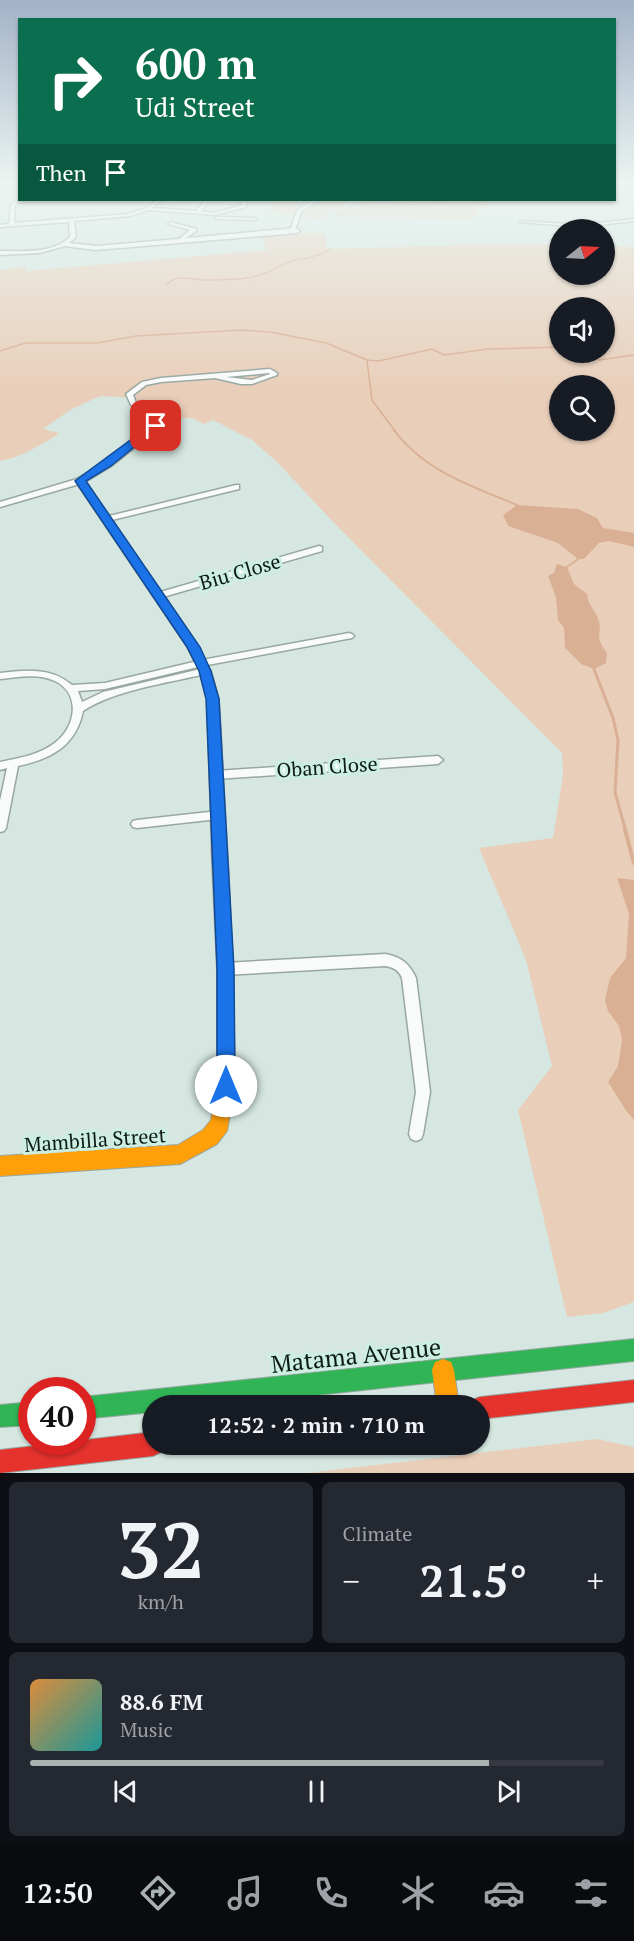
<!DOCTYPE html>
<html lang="en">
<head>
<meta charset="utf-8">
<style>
  body { margin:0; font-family:"PT Serif",serif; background:#242831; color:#f1f3f6; height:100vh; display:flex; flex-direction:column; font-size:22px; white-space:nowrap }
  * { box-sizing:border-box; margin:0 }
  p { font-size:20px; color:#9ea1a6 }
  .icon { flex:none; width:33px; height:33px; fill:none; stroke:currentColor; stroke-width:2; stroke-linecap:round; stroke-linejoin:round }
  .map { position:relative; height:1473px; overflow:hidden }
  .drawer { display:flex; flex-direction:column; gap:9px; padding:9px; background:#0d0f14; flex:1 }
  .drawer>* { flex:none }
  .guide { position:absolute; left:18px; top:18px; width:598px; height:183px; border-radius:0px; box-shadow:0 2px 4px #0004; background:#0b6e4f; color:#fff; overflow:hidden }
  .needle { width:39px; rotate:72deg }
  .controls { position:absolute; left:549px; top:219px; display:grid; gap:12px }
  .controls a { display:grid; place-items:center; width:66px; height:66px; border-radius:50%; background:#171b24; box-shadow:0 2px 4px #0004; font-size:30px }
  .speed { position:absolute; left:18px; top:1377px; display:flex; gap:12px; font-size:30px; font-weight:700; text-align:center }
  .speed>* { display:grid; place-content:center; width:78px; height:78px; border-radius:50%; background:#171b24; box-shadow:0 2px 4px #0004; line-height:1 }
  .speed .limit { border:9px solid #d22; background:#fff; color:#111 }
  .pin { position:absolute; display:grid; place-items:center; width:51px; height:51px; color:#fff; margin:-26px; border-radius:12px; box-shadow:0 3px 9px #0006 }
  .me { position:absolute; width:66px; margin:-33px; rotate:0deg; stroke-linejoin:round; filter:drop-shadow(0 0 4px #0008) }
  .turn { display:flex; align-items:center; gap:21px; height:126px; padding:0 18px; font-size:27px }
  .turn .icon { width:78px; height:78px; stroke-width:2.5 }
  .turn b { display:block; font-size:42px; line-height:51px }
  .then { display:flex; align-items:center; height:57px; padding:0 18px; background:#0003; gap:12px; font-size:22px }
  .big { font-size:45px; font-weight:700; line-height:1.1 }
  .drawer .widget { flex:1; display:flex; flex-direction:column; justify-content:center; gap:9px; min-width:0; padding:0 21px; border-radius:9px; background:#242831 }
  .drawer .dial { align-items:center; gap:0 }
  .dial b { font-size:78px; line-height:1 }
  .song { display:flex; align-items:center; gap:18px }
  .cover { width:72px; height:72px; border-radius:9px; background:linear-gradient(135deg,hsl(30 70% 55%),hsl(180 70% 35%)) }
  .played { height:6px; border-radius:3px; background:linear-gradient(90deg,#aab2b1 80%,#363941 80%) }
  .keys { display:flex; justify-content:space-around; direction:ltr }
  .heat { display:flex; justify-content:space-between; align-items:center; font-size:33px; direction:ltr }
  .drawer .tiles { flex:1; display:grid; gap:9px; grid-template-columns:1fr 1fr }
  .widget:last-child { grid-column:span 2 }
  .trip { position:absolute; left:142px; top:1395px; width:348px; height:60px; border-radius:30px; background:#171b24; box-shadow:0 2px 4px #0004; font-weight:700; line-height:60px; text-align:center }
  .menu { display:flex; height:96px; justify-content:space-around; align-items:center; background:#090b0e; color:#9ea1a6 }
  .menu .icon { width:42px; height:42px }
  .menu .current { color:#aab2b1 }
  .menu b { font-size:27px; color:#f1f3f6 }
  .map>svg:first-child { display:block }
  .green { fill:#e9cfba; fill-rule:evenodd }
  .water { fill:#dab095 }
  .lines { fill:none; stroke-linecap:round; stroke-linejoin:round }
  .stream-far3 { stroke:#dab095; stroke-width:1.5 }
  .stream-far2 { stroke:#dab095; stroke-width:2 }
  .stream-far1 { stroke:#dab095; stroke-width:3 }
  .stream { stroke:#dab095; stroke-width:4 }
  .street-casing { stroke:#99a7a2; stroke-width:3 }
  .fast-casing { stroke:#99a7a2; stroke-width:2 }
  .slow-casing { stroke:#99a7a2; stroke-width:2 }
  .jam-casing { stroke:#99a7a2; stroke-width:2 }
  .street { fill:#f9fbfa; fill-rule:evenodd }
  .fast { fill:#30b455; fill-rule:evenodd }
  .slow { fill:#ff9f0a; fill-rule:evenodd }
  .jam { fill:#e5322d; fill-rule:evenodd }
  .route { fill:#1a73e8; stroke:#114b97; stroke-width:1.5 }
  .labels { text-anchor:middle; stroke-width:6; stroke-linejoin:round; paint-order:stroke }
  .street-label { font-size:20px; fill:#0d1a15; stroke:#cdefe2 }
  .near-street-label { font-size:24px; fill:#0d1a15; stroke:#cdefe2 }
</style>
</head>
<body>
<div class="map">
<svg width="634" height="1473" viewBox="0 0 634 1473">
  <rect width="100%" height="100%" fill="#d5e7e0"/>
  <g class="green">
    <path d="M266,200H349L343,207L329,212L325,219L292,217L294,214L269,211Z"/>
    <path d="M361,200H524L520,203L481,208L470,219L339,217L341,212L358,208Z"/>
    <path d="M280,233H326V249L464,245H559L560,274H604L605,246L634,247V1302L603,1313L567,1317L518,1110L552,1066L526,960L479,848L553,838L563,775L562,753L336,525L277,462L252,440L213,420L204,424L191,418L160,419L157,413L142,408L133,398L100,396L70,410L43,429L60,433C40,445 23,457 0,461V270L25,267L26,271L268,250L259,235ZM560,308H604V352H560ZM560,386H604V430H560Z"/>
    <path d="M597,1439L634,1447V1473H307Z"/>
  </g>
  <g class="water">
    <path d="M517,505L578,509L597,518L603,528L634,533V547L609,541L599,543L584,559H578L558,543L508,526L503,515Z"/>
    <path d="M557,564L567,567L574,584L587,594C588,605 596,611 599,621C602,636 594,636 607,653L606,663L594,669L581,664L565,648L564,628L558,620L556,597L548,576L554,573Z"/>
    <path d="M617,878L634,880V1120L627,1112L608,1082L618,1066L622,1040L619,1026L608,1011L605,1000L610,978L626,958L629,914Z"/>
  </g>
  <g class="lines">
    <g class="stream-far3">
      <path d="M615,186L634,184"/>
      <path d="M350,208L363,209L441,202L457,206L492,200"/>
      <path d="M337,217L338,212L350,208L357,200"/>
      <path d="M166,285C178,273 190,280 205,280C225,279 247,281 266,273C274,270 282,264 291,261C305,258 319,257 331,249"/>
      <path d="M0,351L25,343H97L136,336L241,330L270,332L326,343L367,360L379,361L432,349L444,355L488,349L560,347"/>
      <path d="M582,352L599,360L634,355"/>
      <path d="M367,361L372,400L395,431"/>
    </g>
    <g class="stream-far2">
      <path d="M394,430C424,471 472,486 517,505"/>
      <path d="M567,567L578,559"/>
    </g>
    <path class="stream-far1" d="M594,669L613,718L618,740L615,792L626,832"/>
    <path class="stream" d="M625,830L634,863"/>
    <g class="street-casing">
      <g id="street">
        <path d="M0,187L20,188V190L0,189Z"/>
        <path d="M20,196V200L15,205L14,223L129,214L146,208L158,200H162L152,208L196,211L206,200H210L201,211L215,213L242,205L243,200H247L246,207L215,215L148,210L130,216L74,221L76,237L69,243L96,246L179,239L190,230L168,224L170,222L196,229V231L186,238L285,229L291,228L297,210L310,202L305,200L317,201L301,212L296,228L300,231L297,233L96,250L65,246L39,253L0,255V251C24,251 52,254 70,237L69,222L0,227V225L9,224L11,205Z"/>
        <path d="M217,217L255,218L257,219L255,220L215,219Z"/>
        <path d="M634,219V221L581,227L520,222L522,221L581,225Z"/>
        <path d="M270,369L277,373V375L252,384H241L215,378L161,382L146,385L133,395L136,403L156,416L159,428L111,466L83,483L0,507V502L77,479L105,462L152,425L151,418L131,405L126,394L142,382L161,378ZM269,373L270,374L252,380L226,377Z"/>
        <path d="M236,485H239V489L108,521L104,519L105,517Z"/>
        <path d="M319,546L322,547V551L163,597L160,598L156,595L157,593Z"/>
        <path d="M349,633L352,634L354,636L352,638L202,666L105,689L78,691L82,702L103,692L205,668L210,671L205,674C168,683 114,690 83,711C76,746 51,759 18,766L6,828L4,831L0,832V801L7,768L0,770V762C19,758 40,755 56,742C76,726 81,694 55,681C38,673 18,677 0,679V673C26,670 51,667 72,685L105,683L202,660Z"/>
        <path d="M438,756L443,760L438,764L216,779L212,778L211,775L212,772L216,771Z"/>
        <path d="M218,811L222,812L224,815L222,818L218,819L137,828L133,827L131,824L133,821L137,820Z"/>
        <path d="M385,954C401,957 409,963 416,978L430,1092L423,1134L421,1139L416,1141L411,1139L409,1134L416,1092L402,978C399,970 393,967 385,966L225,975L220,973L218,969L220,965L225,963Z"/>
      </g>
    </g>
    <g class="fast-casing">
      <g id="fast">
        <path d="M634,1339V1361L214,1406H153V1412L82,1419V1397Z"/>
        <path d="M32,1402V1425L0,1427V1405Z"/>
      </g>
    </g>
    <g class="slow-casing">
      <g id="slow">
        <path d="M220,856L225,858L228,862L233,969L235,1086L227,1131L217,1144L180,1164L0,1176V1156L178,1145L203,1130L211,1120L217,1086V969L212,862L215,858Z"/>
        <path d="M443,1359L451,1362L454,1370L459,1406H437L432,1370L435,1362Z"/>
      </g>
    </g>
    <g class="jam-casing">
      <g id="jam">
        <path d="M80,478L84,479L197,644L211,671L219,699L228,862L225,866L220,868L215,866L212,862L207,699L199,671L187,647L75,481Z"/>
        <path d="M634,1380V1402L480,1419V1406H470L472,1400L480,1397Z"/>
        <path d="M153,1432V1444H164L161,1452L153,1456L0,1473V1450Z"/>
      </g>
    </g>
    <use href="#street" class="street"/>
    <use href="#fast" class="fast"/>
    <use href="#slow" class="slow"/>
    <use href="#jam" class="jam"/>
  </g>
  <linearGradient id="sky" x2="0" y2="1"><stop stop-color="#a2b2c7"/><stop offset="0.47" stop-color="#ecf4f1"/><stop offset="1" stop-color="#ecf4f1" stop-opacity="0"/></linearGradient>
  <rect width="634" height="387" fill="url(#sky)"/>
  <path class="route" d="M152,424L160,426L111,466L86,481L200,647L211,671L219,699L234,969L235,1086L232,1092L226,1095L219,1092L217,1086V969L206,699L199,671L187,647L75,481Z"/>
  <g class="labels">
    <g class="street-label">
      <text transform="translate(240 572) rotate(-16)" y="7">Biu Close</text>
      <text transform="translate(327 767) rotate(-4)" y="7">Oban Close</text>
      <text transform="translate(95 1140) rotate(-4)" y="7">Mambilla Street</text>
    </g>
    <g class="near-street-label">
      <text transform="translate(356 1356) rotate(-6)" y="8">Matama Avenue</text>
    </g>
  </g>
</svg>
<div class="controls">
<a><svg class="needle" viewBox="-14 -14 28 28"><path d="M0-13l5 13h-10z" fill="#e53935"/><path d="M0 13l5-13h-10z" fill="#9ea1a6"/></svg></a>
<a><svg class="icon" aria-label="sound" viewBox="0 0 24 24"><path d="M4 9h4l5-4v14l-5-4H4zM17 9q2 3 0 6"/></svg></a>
<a><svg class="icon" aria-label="search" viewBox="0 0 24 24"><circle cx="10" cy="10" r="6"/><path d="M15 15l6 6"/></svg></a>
</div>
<div class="speed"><div class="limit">40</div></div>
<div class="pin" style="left:156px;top:426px;background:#d93025"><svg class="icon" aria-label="arrive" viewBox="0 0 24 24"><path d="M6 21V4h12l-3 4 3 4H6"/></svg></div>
<svg class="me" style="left:226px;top:1086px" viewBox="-20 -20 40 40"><circle r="19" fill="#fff"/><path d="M0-13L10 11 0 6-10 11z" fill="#1a73e8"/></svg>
<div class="trip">12:52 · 2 min · 710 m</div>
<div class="guide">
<div class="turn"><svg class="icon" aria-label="right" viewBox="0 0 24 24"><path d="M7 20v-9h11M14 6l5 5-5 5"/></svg><div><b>600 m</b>Udi Street</div></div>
<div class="then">Then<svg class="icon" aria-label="arrive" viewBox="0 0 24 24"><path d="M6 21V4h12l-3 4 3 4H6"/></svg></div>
</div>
</div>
<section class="drawer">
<div class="tiles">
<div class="widget dial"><b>32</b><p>km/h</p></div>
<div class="widget"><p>Climate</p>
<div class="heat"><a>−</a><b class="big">21.5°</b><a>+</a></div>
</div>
<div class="widget">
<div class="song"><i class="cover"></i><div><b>88.6 FM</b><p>Music</p></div></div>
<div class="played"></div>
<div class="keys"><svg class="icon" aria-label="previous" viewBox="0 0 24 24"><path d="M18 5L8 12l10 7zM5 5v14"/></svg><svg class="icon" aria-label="pause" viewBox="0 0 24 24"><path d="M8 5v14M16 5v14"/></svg><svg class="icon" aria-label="next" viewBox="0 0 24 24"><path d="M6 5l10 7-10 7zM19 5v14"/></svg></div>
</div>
</div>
</section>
<nav class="menu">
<b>12:50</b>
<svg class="icon current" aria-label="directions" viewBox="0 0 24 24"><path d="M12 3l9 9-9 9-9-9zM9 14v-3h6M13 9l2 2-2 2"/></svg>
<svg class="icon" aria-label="music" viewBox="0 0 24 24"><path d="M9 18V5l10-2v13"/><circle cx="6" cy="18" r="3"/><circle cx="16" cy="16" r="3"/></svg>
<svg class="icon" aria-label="phone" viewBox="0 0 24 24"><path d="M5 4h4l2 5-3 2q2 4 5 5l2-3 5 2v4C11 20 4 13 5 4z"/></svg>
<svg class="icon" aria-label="climate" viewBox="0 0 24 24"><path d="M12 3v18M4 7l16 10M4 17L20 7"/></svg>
<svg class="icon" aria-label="car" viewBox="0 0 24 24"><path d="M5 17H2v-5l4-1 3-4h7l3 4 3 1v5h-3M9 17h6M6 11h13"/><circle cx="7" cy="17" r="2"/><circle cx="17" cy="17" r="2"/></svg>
<svg class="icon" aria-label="filters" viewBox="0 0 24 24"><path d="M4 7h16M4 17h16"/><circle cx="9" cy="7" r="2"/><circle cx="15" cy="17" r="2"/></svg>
</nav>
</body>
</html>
